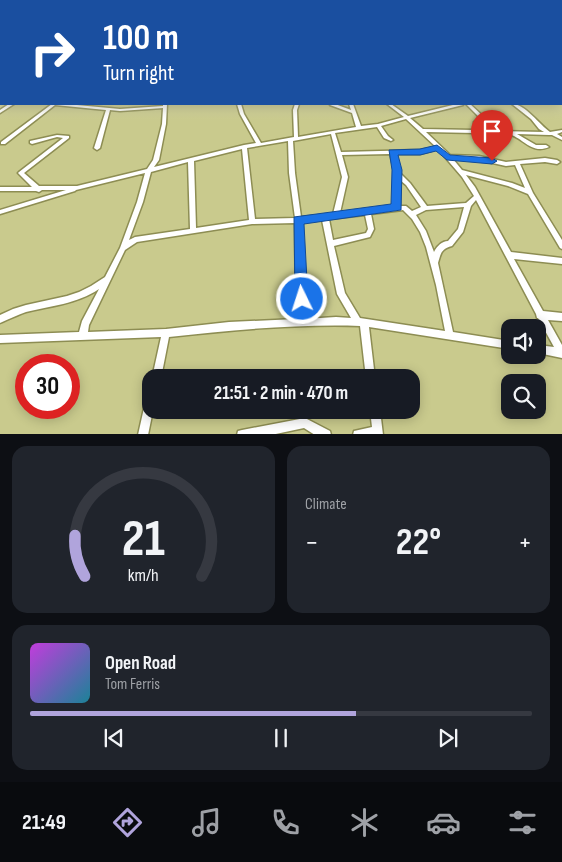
<!DOCTYPE html>
<html lang="en">
<head>
<meta charset="utf-8">
<style>
  body { margin:0; font-family:"Sofia Sans Condensed",sans-serif; background:#20242c; color:#f1f3f6; height:100vh; display:flex; flex-direction:column; font-size:19px; white-space:nowrap }
  * { box-sizing:border-box; margin:0 }
  p { font-size:16px; color:#9ea1a6 }
  .icon { flex:none; width:28px; height:28px; fill:none; stroke:currentColor; stroke-width:2; stroke-linecap:round; stroke-linejoin:round }
  .map { position:relative; height:434px; overflow:hidden }
  .sheet { display:flex; flex-direction:column; gap:12px; padding:12px; background:#0d0f14; flex:1 }
  .sheet>* { flex:none }
  .guide { position:absolute; left:0px; top:0px; width:562px; height:105px; box-shadow:0 2px 12px #0003; background:#1a4fa0; color:#fff; overflow:hidden }
  .buttons { position:absolute; left:501px; top:319px; display:grid; gap:10px }
  .buttons a { display:grid; place-items:center; width:45px; height:45px; border-radius:10px; background:#171b24; box-shadow:0 2px 12px #0003; font-size:25px }
  .speed { position:absolute; left:15px; top:354px; display:flex; gap:10px; font-size:25px; font-weight:700; text-align:center }
  .speed>* { display:grid; place-content:center; width:65px; height:65px; border-radius:50%; background:#171b24; box-shadow:0 2px 12px #0003; line-height:1 }
  .speed .limit { border:8px solid #d22; background:#fff; color:#111 }
  .pin { position:absolute; display:grid; place-items:center; width:42px; height:42px; color:#fff; margin:-51px -21px; border-radius:50% 50% 50% 0; rotate:-45deg; box-shadow:0 0 5px #0007 }
  .pin .icon { rotate:45deg }
  .me { position:absolute; width:55px; margin:-28px; rotate:356deg; stroke-linejoin:round; filter:drop-shadow(0 0 4px #0008) }
  .turn { display:flex; align-items:center; gap:18px; height:105px; padding:0 20px; font-size:22px }
  .turn .icon { width:65px; height:65px; stroke-width:2.5 }
  .turn b { display:block; font-size:35px; line-height:42px }
  .big { font-size:38px; font-weight:700; line-height:1.1 }
  .sheet .card { flex:1; display:flex; flex-direction:column; justify-content:center; gap:8px; min-width:0; padding:0 18px; border-radius:15px; background:#20242c }
  .sheet .dial { align-items:center; gap:0 }
  .dial svg { height:130px; overflow:visible; fill:none; stroke:#363941; stroke-width:7; stroke-linecap:round; text-anchor:middle }
  .dial text { fill:#f1f3f6; stroke:none }
  .song { display:flex; align-items:center; gap:15px }
  .cover { width:60px; height:60px; border-radius:8px; background:linear-gradient(135deg,hsl(290 70% 55%),hsl(190 70% 35%)) }
  .played { height:5px; border-radius:2px; background:linear-gradient(90deg,#b0a4dc 65%,#363941 65%) }
  .keys { display:flex; justify-content:space-around; direction:ltr }
  .heat { display:flex; justify-content:space-between; align-items:center; font-size:28px; direction:ltr }
  .sheet .tiles { flex:1; display:grid; gap:12px; grid-template-columns:1fr 1fr }
  .card:last-child { grid-column:span 2 }
  .trip { position:absolute; left:142px; top:369px; width:278px; height:50px; border-radius:15px; background:#171b24; box-shadow:0 2px 12px #0003; font-weight:700; line-height:50px; text-align:center }
  .tab-bar { display:flex; height:80px; justify-content:space-around; align-items:center; background:#090b0e; color:#9ea1a6 }
  .tab-bar .icon { width:35px; height:35px }
  .tab-bar .selected { color:#b0a4dc }
  .tab-bar b { font-size:22px; color:#f1f3f6 }
  .map>svg:first-child { display:block }
  .lines { fill:none; stroke-linecap:round; stroke-linejoin:round }
  .minor-casing { stroke:#8d8d53; stroke-width:3 }
  .minor { fill:#fff; fill-rule:evenodd }
  .route { fill:#1a73e8; stroke:#114b97 }
</style>
</head>
<body>
<div class="map">
<svg width="562" height="435" viewBox="0 0 562 435">
  <rect width="100%" height="100%" fill="#c9ca8d"/>
  <g class="lines">
    <g class="minor-casing">
      <g id="minor">
        <rect x="0" y="64" width="1" height="3"/>
        <path d="M561,70H562L561,73Z"/>
        <rect x="561" y="87" width="1" height="2"/>
        <path d="M9,104H14L0,113V110Z"/>
        <path d="M52,104H66L120,109L163,106V104H167L166,124L159,160L154,167L244,145L256,143L240,114L237,104H241L244,114L261,143L294,137L293,110L295,104H299L297,110L298,137L356,127L352,113L330,105V104H335L351,110L349,104H353L361,126L378,124L404,117L387,104H391L408,116L457,104H463V105L410,118L423,129L474,130V122L480,118L466,104H470L484,117H486V119L499,131L544,132L539,129L531,119L512,104C524,103 540,125 550,132L562,130V132L557,134L562,137V140L552,135H549L517,134L536,145H546L549,147C531,155 523,137 508,134C499,133 489,134 479,133L477,134L475,133L426,132L450,155L479,156L506,162L545,158L557,160L560,162L557,164L545,162L520,164L533,193L562,240V249L560,248L528,194L508,186L466,175L475,187L511,252L562,258V264L514,259L543,311L562,313V321L548,320L562,345V358L538,353V345L554,347L538,318H537L536,314L476,200L471,206L463,232L452,246C441,249 441,253 438,263L453,332L510,341V349L369,327L375,378H366L360,326C297,324 232,330 169,337L161,378H152L161,337L0,343V335L79,332L82,321L99,289C77,304 50,306 26,312C17,315 9,319 0,323V315L13,309L26,305L67,296L79,292L91,286L105,277L120,248L137,202L145,173L76,190L75,191L0,214V210L66,190H42L39,192L36,191H0V187H32L18,173L19,172L63,138L57,137L32,144L30,143V141L57,135L69,136V138L24,173L39,186H77L147,169L153,160L162,124L163,108L120,111L110,110L100,148L97,150L94,148L106,110L55,105L5,144H1V142ZM406,119L436,147L420,150L341,152L335,133L377,127L384,138L391,141L393,140L388,136L381,126ZM482,121L493,131L479,130L478,123ZM331,134L342,177L333,214L301,217L295,173L293,141ZM288,141L289,173L295,218L255,219L247,148ZM242,149L249,220L196,228L194,161ZM438,149L462,177L474,196L466,203L427,206L410,183L400,173L395,154H420ZM390,154L394,170V207L340,213L348,177L342,155ZM453,159L479,160L506,166L515,165L525,188L512,183L462,170ZM188,162L190,229L135,237L129,240L143,202L151,172ZM400,180L406,185L421,207L412,211L406,206H400ZM464,207L458,229L448,241C442,241 437,246 434,252L426,231L416,215L426,210ZM403,210L412,219L420,232L426,247L436,285L445,331L360,318L345,293L334,246L370,237L374,229L371,214ZM365,215L368,229L366,233L333,240L329,219ZM322,220L337,294L351,318L336,317L304,319L301,222ZM295,223L296,319L229,322L166,329L88,332L89,325L125,250L137,242L252,224Z"/>
        <path d="M151,394V410H153L148,435H138L146,399L148,396Z"/>
        <path d="M370,410H380L383,435H353L354,431L372,427Z"/>
        <path d="M305,418L330,431L331,435H315L304,428L271,435H237L238,431L242,430Z"/>
      </g>
    </g>
    <use href="#minor" class="minor"/>
  </g>
  <linearGradient id="sky" x2="0" y2="1"><stop stop-color="#61a4d0"/><stop offset="0.5" stop-color="#e7e7cc"/><stop offset="1" stop-color="#e7e7cc" stop-opacity="0"/></linearGradient>
  <rect width="562" height="121" fill="url(#sky)"/>
  <path class="route" d="M437,145L450,155L492,158L497,161L492,164L447,160L436,151L420,155H398L402,170L401,210L304,224L308,299L306,303L302,305L297,303L295,299L294,217L391,204L392,170L389,150L420,149Z"/>
</svg>
<div class="buttons">
<a><svg class="icon" aria-label="sound" viewBox="0 0 24 24"><path d="M4 9h4l5-4v14l-5-4H4zM17 9q2 3 0 6"/></svg></a>
<a><svg class="icon" aria-label="search" viewBox="0 0 24 24"><circle cx="10" cy="10" r="6"/><path d="M15 15l6 6"/></svg></a>
</div>
<div class="speed"><div class="limit">30</div></div>
<div class="pin" style="left:492px;top:161px;background:#d93025"><svg class="icon" aria-label="arrive" viewBox="0 0 24 24"><path d="M6 21V4h12l-3 4 3 4H6"/></svg></div>
<svg class="me" style="left:302px;top:299px" viewBox="-20 -20 40 40"><circle r="17" fill="#1a73e8" stroke="#fff" stroke-width="3"/><path d="M0-11L8 9 0 5-8 9z" fill="#fff"/></svg>
<div class="trip">21:51 · 2 min · 470 m</div>
<div class="guide">
<div class="turn"><svg class="icon" aria-label="right" viewBox="0 0 24 24"><path d="M7 20v-9h11M14 6l5 5-5 5"/></svg><div><b>100 m</b>Turn right</div></div>
</div>
</div>
<section class="sheet">
<div class="tiles">
<div class="card dial"><svg viewBox="0 0 100 80">
<path d="M14 69A42 42 0 1 1 86 69"/>
<path d="M14 69A42 42 0 0 1 8 44" stroke="#b0a4dc"/>
<text x="50" y="56" font-size="32" font-weight="700">21</text>
<text x="50" y="72" font-size="11">km/h</text>
</svg></div>
<div class="card"><p>Climate</p>
<div class="heat"><a>−</a><b class="big">22°</b><a>+</a></div>
</div>
<div class="card">
<div class="song"><i class="cover"></i><div><b>Open Road</b><p>Tom Ferris</p></div></div>
<div class="played"></div>
<div class="keys"><svg class="icon" aria-label="previous" viewBox="0 0 24 24"><path d="M18 5L8 12l10 7zM5 5v14"/></svg><svg class="icon" aria-label="pause" viewBox="0 0 24 24"><path d="M8 5v14M16 5v14"/></svg><svg class="icon" aria-label="next" viewBox="0 0 24 24"><path d="M6 5l10 7-10 7zM19 5v14"/></svg></div>
</div>
</div>
</section>
<nav class="tab-bar">
<b>21:49</b>
<svg class="icon selected" aria-label="directions" viewBox="0 0 24 24"><path d="M12 3l9 9-9 9-9-9zM9 14v-3h6M13 9l2 2-2 2"/></svg>
<svg class="icon" aria-label="music" viewBox="0 0 24 24"><path d="M9 18V5l10-2v13"/><circle cx="6" cy="18" r="3"/><circle cx="16" cy="16" r="3"/></svg>
<svg class="icon" aria-label="phone" viewBox="0 0 24 24"><path d="M5 4h4l2 5-3 2q2 4 5 5l2-3 5 2v4C11 20 4 13 5 4z"/></svg>
<svg class="icon" aria-label="climate" viewBox="0 0 24 24"><path d="M12 3v18M4 7l16 10M4 17L20 7"/></svg>
<svg class="icon" aria-label="car" viewBox="0 0 24 24"><path d="M5 17H2v-5l4-1 3-4h7l3 4 3 1v5h-3M9 17h6M6 11h13"/><circle cx="7" cy="17" r="2"/><circle cx="17" cy="17" r="2"/></svg>
<svg class="icon" aria-label="filters" viewBox="0 0 24 24"><path d="M4 7h16M4 17h16"/><circle cx="9" cy="7" r="2"/><circle cx="15" cy="17" r="2"/></svg>
</nav>
</body>
</html>
